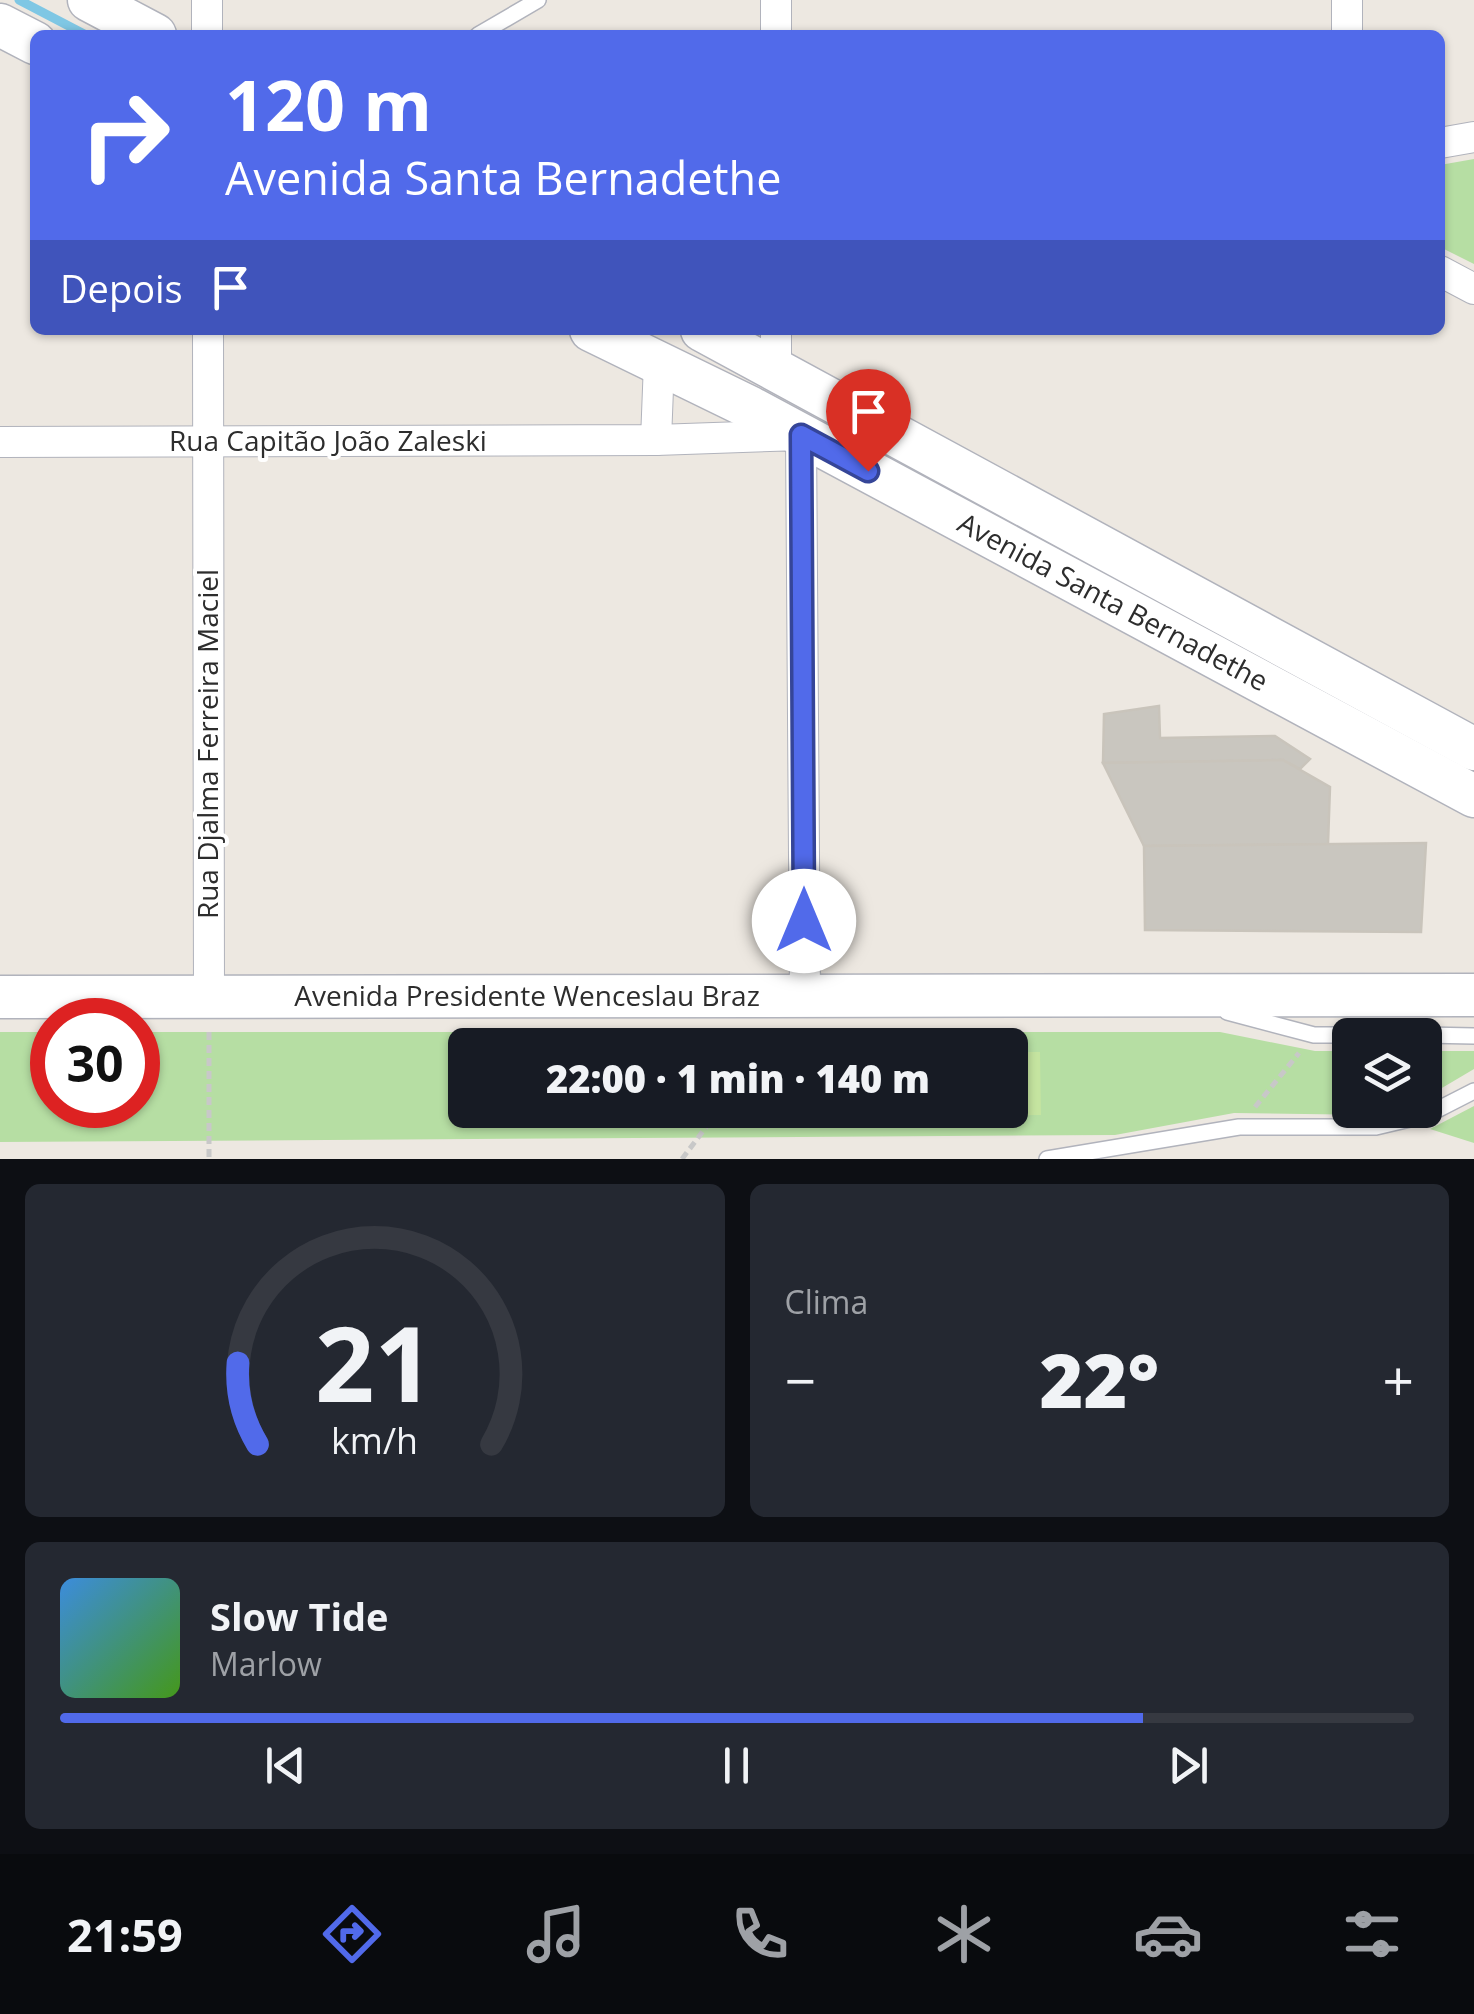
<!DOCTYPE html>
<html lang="pt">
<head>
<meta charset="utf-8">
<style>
  body { margin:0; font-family:"Open Sans",sans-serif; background:#242831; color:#f1f3f6; height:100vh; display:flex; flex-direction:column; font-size:38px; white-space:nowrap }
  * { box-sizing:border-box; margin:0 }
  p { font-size:32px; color:#9ea1a6 }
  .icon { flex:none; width:55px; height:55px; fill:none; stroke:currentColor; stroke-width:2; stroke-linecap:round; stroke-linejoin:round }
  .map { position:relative; height:1159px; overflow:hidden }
  .panel { display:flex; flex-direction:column; gap:25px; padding:25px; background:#0d0f14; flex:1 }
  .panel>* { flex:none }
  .top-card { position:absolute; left:30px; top:30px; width:1415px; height:305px; border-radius:15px; box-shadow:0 2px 8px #0004; background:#516aea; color:#fff; overflow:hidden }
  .buttons { position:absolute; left:1332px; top:1018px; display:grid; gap:20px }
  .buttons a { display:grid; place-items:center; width:110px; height:110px; border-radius:15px; background:#171b24; box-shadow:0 2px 8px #0004; font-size:50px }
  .speed { position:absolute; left:30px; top:998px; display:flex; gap:20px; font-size:50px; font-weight:700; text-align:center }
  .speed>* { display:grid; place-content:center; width:130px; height:130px; border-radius:50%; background:#171b24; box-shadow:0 2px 8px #0004; line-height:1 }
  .speed .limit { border:15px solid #d22; background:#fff; color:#111 }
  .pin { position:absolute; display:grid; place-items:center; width:85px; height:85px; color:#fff; margin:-102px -42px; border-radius:50% 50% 50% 0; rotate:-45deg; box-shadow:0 0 10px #0007 }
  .pin .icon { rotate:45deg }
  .me { position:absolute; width:110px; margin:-55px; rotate:0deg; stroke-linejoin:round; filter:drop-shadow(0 0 8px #0008) }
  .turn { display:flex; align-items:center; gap:35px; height:210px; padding:0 30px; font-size:45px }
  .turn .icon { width:130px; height:130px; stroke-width:2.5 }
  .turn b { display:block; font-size:70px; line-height:85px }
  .then { display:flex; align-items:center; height:95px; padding:0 30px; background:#0003; gap:20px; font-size:38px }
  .big { font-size:75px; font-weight:800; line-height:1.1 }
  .panel .tile { flex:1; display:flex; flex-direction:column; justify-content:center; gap:15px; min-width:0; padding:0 35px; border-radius:15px; background:#242831 }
  .panel .dial { align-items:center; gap:0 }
  .dial svg { height:260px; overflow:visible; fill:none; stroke:#363941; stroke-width:7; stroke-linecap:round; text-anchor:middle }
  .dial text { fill:#f1f3f6; stroke:none }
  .song { display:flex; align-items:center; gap:30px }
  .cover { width:120px; height:120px; border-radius:15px; background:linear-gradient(135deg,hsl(210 70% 55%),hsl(100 70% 35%)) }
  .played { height:10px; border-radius:5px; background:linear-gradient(90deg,#516aea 80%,#363941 80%) }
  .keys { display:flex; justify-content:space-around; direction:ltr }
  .heat { display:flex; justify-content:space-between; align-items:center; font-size:55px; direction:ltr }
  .panel .tiles { flex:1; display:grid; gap:25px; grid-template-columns:1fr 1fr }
  .tile:last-child { grid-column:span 2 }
  .trip { position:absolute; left:448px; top:1028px; width:580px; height:100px; border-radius:15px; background:#171b24; box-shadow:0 2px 8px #0004; font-weight:800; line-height:100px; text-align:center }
  .tab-bar { display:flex; height:160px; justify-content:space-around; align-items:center; background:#090b0e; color:#9ea1a6 }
  .tab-bar .icon { width:70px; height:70px }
  .tab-bar .on { color:#516aea }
  .tab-bar b { font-size:45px; color:#f1f3f6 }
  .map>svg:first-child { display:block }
  .green { fill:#b6dea3; fill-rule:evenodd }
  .pitch { fill:#c5e4a0 }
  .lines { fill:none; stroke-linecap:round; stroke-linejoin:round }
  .stream { stroke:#7fc7e4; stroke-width:9 }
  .building { fill:#c9c6bf; stroke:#c9c4bb; stroke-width:2.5 }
  .lane-casing { stroke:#b1b3bc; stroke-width:18 }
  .street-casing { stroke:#b1b3bc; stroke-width:32 }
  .secondary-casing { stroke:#b1b3bc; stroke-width:45 }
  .path { stroke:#c8c8c8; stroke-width:5; stroke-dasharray:8 5; stroke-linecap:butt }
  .lane { stroke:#fff; stroke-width:15 }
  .street { stroke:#fff; stroke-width:30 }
  .secondary { stroke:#fff; stroke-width:42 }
  .route-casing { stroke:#354598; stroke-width:25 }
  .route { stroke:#516aea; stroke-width:18 }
  .labels { text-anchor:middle; stroke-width:8; stroke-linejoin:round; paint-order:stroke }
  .street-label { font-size:28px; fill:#2d2d2d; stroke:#fff }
</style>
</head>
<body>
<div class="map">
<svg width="1474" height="1159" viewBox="0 0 1474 1159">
  <rect width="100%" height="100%" fill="#ede8e1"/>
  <g class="green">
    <path d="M1474,159V264L1440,247V165Z"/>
    <path d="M0,1032H52V1105H138V1032H1220L1315,1051H1350V1110H1389L1375,1115L1234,1113L1115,1135L0,1142ZM465,1045H1010V1110H465Z"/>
    <path d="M1425,1051H1474V1069L1425,1098Z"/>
    <path d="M1474,1106V1143L1430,1129Z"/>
  </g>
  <path class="pitch" d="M1010,1052H1040L1041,1115L896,1116V1110H1010Z"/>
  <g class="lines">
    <path class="stream" d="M19,0L86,35"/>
  </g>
  <g class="building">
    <path d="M1159,706L1160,738L1275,736L1310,759L1300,769L1283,760L1103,763L1104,714Z"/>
    <path d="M1283,760L1330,787L1328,844L1144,846L1103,763Z"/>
    <path d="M1426,843L1421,932L1145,930L1144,846Z"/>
  </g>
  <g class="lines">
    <g class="lane-casing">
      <g id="lane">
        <path d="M478,35L538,0"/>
        <path d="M1227,1012L1314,1035H1380"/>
        <path d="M1425,1035L1474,1036"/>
        <path d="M1047,1159L1239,1127H1376L1427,1115L1474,1091"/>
      </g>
    </g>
    <g class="street-casing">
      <g id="street">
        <path d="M207,0V35"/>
        <path d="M776,35V0"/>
        <path d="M1347,35V0"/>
        <path d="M1440,143L1474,137"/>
        <path d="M1440,271L1474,289"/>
        <path d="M208,330L209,997"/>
        <path d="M776,330V370"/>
        <path d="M656,440L659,363"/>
        <path d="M0,442L656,440L801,435L805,996"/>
      </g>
    </g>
    <g class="secondary-casing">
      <g id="secondary">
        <path d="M89,0L155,35"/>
        <path d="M0,25L35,43"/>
        <path d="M591,330L751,408L1474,796"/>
        <path d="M702,330L1474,749"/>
        <path d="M0,997L1474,995"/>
      </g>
    </g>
    <g class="path">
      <path d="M209,1032V1159"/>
      <path d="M768,1045L778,1031"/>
      <path d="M1255,1107L1299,1053"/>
      <path d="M682,1159L719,1110"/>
    </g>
    <use href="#lane" class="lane"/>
    <use href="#street" class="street"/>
    <use href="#secondary" class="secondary"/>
  </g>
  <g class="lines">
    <g class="route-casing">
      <path id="route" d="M804,921L801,435L868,471"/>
    </g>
    <use href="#route" class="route"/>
  </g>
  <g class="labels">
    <g class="street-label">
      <text x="328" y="451">Rua Capitão João Zaleski</text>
      <text transform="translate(1113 602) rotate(28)" y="10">Avenida Santa Bernadethe</text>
      <text transform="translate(208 744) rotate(-90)" y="10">Rua Djalma Ferreira Maciel</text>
      <text x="527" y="1006">Avenida Presidente Wenceslau Braz</text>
    </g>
  </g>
</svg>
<div class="buttons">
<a><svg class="icon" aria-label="layers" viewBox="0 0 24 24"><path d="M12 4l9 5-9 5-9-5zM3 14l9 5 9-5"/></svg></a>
</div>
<div class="speed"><div class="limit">30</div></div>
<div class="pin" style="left:868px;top:471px;background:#d93025"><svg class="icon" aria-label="arrive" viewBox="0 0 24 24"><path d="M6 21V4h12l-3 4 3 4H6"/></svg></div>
<svg class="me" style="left:804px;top:921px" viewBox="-20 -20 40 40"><circle r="19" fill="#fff"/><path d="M0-13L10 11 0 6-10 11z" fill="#516aea"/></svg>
<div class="trip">22:00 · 1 min · 140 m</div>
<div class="top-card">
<div class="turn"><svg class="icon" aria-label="right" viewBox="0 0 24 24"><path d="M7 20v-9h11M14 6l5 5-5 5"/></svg><div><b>120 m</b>Avenida Santa Bernadethe</div></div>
<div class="then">Depois<svg class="icon" aria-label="arrive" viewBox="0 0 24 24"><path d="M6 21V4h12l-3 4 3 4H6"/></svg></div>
</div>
</div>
<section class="panel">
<div class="tiles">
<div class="tile dial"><svg viewBox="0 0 100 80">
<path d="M14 69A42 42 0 1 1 86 69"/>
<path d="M14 69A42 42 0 0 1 8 44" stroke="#516aea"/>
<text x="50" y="56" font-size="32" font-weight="700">21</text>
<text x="50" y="72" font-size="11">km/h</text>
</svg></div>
<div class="tile"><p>Clima</p>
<div class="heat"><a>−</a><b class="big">22°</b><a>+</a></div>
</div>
<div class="tile">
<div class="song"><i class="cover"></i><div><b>Slow Tide</b><p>Marlow</p></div></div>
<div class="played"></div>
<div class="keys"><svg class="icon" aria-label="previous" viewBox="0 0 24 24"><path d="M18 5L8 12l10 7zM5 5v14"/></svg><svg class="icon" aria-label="pause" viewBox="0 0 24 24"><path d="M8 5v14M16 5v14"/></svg><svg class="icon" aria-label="next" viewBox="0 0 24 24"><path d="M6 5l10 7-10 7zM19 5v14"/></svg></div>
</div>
</div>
</section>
<nav class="tab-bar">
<b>21:59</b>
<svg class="icon on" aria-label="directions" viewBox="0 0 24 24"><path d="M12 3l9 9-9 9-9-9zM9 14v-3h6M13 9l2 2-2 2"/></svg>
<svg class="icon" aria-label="music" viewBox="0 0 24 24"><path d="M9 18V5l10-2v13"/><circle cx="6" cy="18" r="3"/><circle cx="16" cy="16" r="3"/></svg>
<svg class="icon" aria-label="phone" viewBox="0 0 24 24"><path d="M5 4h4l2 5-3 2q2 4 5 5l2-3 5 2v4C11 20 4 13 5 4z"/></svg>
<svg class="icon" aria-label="climate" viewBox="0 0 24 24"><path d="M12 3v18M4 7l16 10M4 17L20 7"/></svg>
<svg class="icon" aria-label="car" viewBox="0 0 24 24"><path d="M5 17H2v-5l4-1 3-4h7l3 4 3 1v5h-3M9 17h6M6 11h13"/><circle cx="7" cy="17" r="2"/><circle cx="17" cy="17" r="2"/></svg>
<svg class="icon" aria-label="filters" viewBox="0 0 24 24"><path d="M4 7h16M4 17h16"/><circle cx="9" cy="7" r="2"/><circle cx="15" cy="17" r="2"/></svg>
</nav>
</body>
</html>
